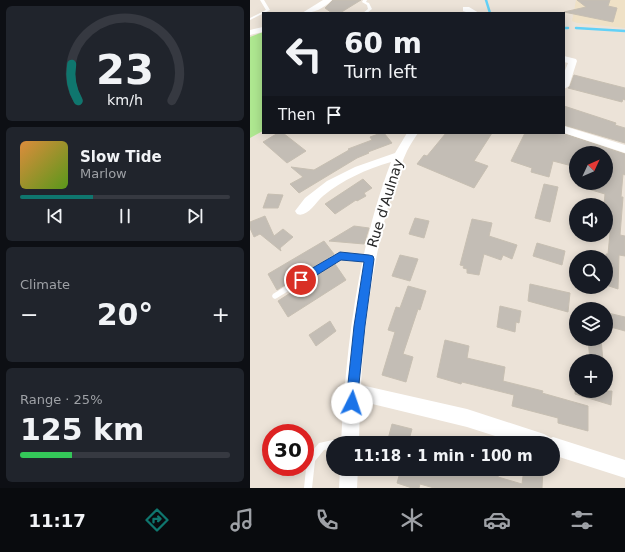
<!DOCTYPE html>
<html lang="en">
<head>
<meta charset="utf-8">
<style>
  body { margin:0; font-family:"DejaVu Sans",sans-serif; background:#20242c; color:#f1f3f6; height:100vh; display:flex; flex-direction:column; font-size:15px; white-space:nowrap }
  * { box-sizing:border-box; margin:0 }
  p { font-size:13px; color:#9ea1a6 }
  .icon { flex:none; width:22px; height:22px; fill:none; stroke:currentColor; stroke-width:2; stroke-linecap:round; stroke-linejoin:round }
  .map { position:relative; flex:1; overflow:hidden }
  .sheet { display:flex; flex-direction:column; gap:6px; padding:6px; background:#0d0f14; width:250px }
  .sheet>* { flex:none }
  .hud { position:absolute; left:12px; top:12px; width:303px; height:122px; border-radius:0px; box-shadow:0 2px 10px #0003; background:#171b24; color:#f1f3f6; overflow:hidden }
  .needle { width:26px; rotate:46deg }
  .fabs { position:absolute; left:319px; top:146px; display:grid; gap:8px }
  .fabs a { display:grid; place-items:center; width:44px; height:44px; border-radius:50%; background:#171b24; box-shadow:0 2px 10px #0003; font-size:20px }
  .speed { position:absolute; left:12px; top:424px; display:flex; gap:8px; font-size:20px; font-weight:700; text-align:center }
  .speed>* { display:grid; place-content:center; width:52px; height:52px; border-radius:50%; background:#171b24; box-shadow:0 2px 10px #0003; line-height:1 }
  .speed .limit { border:6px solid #d22; background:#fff; color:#111 }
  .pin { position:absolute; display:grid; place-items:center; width:34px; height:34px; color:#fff; margin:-17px; border:2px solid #fff; border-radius:50%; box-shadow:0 1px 4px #0007 }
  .me { position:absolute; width:44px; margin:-22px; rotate:4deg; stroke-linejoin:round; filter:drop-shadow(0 0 3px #0008) }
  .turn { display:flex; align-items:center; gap:14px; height:84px; padding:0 16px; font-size:18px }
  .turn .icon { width:52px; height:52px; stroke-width:2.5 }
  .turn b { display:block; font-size:28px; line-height:34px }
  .then { display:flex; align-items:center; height:38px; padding:0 16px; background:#0003; gap:8px; font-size:15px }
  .big { font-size:30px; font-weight:800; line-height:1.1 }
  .sheet .tile { flex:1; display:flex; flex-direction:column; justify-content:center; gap:6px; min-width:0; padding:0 14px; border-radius:6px; background:#20242c }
  .sheet .dial { align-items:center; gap:0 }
  .dial svg { height:104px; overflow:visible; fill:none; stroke:#363941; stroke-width:7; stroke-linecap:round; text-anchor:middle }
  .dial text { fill:#f1f3f6; stroke:none }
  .song { display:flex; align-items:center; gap:12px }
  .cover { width:48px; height:48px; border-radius:6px; background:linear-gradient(135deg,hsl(30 70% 55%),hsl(90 70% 35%)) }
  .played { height:4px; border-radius:2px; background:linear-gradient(90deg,#0f766e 35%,#363941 35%) }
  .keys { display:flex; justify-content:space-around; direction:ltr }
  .heat { display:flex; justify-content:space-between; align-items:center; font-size:22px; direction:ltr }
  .charge { height:6px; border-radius:3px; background:linear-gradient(90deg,#34c759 25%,#363941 0) }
  .trip { position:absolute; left:76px; top:436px; width:234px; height:40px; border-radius:20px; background:#171b24; box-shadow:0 2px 10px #0003; font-weight:800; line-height:40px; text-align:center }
  .menu { display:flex; height:64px; justify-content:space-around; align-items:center; background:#090b0e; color:#9ea1a6 }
  .menu .icon { width:28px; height:28px }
  .menu .active { color:#0f766e }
  .menu b { font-size:18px; color:#f1f3f6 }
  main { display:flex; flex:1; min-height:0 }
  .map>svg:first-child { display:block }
  .education { fill:#efe1c6 }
  .green { fill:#aee790 }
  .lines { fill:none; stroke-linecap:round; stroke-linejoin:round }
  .stream { stroke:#62d1f7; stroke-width:2.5 }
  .building { fill:#c3bdb5; stroke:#c7bfb2 }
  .lane { fill:#fff; fill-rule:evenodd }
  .street { fill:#fff; fill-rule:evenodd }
  .route { fill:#1a73e8; stroke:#114b97 }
  .labels { text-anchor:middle; stroke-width:4; stroke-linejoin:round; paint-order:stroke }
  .street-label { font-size:14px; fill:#282828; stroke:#fff }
</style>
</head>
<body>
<main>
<section class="sheet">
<div class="tile dial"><svg viewBox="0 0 100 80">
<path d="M14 69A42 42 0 1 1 86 69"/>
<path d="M14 69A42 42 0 0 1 9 41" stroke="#0f766e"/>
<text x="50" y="56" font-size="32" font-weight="700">23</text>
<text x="50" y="72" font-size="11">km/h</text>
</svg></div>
<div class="tile">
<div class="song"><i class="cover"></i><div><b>Slow Tide</b><p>Marlow</p></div></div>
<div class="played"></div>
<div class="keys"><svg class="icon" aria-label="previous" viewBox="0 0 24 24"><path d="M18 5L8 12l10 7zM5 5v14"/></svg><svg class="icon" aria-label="pause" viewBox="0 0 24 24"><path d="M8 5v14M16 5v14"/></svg><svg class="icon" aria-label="next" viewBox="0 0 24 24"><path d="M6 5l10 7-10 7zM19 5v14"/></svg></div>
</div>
<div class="tile"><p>Climate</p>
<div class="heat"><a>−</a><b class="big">20°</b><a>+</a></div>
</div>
<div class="tile"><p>Range · 25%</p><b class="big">125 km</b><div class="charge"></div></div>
</section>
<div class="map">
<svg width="375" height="488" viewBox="0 0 375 488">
  <rect width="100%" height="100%" fill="#ece3d8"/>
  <path class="education" d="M326,0H375V28L327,23L322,21Z"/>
  <path class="green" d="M13,32V131L0,138V37Z"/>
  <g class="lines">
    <g class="stream">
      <path d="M236,0L240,13"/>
      <path d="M314,28H318"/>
      <path d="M326,28L375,31"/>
    </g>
  </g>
  <g class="building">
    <path d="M83,0H111L90,13H82L75,8Z"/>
    <path d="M327,0H360L358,6L367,8L363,22L314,12L336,7Z"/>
    <path d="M324,75L375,88V100L373,99L372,102L318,88L320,86Z"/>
    <path d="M314,106L366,123L365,125L375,128V143L314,125Z"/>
    <path d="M28,133H33L56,151L37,163L13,142Z"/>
    <path d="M131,133H134L142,143L118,152L119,153L107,158L49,193L40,184L53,177L41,167L64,170L99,150L98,149L122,140L120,137Z"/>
    <path d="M196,133H242L224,161L238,166L224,188L167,164L174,155L177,156Z"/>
    <path d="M275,133H312L375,154V175L373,174L371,197H373L370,235L375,236V256L369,255L368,289L356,285V254H358L360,233L356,232V205H354L355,194L328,186V183H356V153H326V167L303,161L299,177L281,172L282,168L261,161Z"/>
    <path d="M113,179L122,188L114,193L116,196L107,201L106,200L85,214L75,204Z"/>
    <path d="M294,184L308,187L300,222L285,218Z"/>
    <path d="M18,194L33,195L28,208H13Z"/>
    <path d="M15,216L24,236L33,229L43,237L30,248L31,251L10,234L4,237L0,228V222Z"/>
    <path d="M165,218L179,221L174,238L159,234Z"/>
    <path d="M222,219L242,223L239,236L267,245L262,259L253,255L251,260L234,254L229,275L217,273V269L213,268L214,266L210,265Z"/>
    <path d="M104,226L119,228L114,244L79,241Z"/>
    <path d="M74,241L84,254L27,290L18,274Z"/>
    <path d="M287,243L315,251L312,265L283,256Z"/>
    <path d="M150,255L168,259L160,281L142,276Z"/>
    <path d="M85,264L96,280L38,317L28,301Z"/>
    <path d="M280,284L320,293L318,312L278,301Z"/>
    <path d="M158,286L176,291L170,310L168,309L153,354L163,357L156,382L132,375L145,332L138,330L146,307L150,308Z"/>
    <path d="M250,306L271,311L269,323L266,322L265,332L247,327Z"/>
    <path d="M358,313L375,317V331L357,326Z"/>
    <path d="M80,321L86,331L66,346L59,335Z"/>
    <path d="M338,339H351L353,361H340Z"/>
    <path d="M195,340L219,346L217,358L255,367L253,381L293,391L292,393L338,406V431L308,423V418L262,406L264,395L212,382L211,384L187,377Z"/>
    <path d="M325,391H362L361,405L325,394Z"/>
    <path d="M142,424L162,429L158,443H137Z"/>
    <path d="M151,469H249L248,477L272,484L274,469H293L292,488H184L170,484L169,488H162L147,483Z"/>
  </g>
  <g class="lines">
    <g class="lane">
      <path d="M10,0H14L20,10L0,20V18L16,10Z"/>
      <path d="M113,0H117L116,2L119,3L122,9L117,13H113L118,9L117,5L112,2Z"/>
      <path d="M89,253L119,256L121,257L122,259L121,261L119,262L90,259L27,298L25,299L23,298L22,296L23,294Z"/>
      <path d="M83,440L86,441L87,443H83V448L74,450L65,461L62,488H54L57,459L58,456L69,443Z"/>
    </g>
    <g class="street">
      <path d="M73,0H82C73,9 64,13 52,13Z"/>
      <path d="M213,7H219L229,13H219L213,11Z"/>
      <path d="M13,27V32L0,35V30Z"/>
      <path d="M314,56L326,59L327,61L319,86L314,89V73L318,63L314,62Z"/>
      <path d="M314,126L375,145V153L314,133Z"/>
      <path d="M157,133H168C164,139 160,145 157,151C149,168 144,186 139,203C123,262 114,324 111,385L217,409L294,434L301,438L303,437L375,460V478L303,455V443H267L217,427L110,401L109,443H91C96,348 107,252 141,162C117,169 92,180 73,196C65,203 57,218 47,214L45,211L55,198L77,181L105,167L145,153Z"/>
      <path d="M90,469H108L107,488H89Z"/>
    </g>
  </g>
  <path class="route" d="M90,252L119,255L123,256L124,259L115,326L107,403L106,407L102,409L97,407L96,403L104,326L114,262L91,260L54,283L51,284L47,283L46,280L47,277Z"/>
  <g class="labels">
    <g class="street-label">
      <text transform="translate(135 203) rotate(-73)" y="5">Rue d'Aulnay</text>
    </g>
  </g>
</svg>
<div class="fabs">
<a><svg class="needle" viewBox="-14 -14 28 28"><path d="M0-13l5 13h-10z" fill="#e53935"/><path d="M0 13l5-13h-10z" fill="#9ea1a6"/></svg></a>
<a><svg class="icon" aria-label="sound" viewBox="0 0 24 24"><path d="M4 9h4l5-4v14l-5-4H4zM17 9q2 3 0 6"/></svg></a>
<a><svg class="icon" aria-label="search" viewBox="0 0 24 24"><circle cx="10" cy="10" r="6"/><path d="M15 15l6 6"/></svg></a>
<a><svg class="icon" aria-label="layers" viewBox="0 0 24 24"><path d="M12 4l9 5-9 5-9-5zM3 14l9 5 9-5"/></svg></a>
<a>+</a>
</div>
<div class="speed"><div class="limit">30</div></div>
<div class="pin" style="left:51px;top:280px;background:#d93025"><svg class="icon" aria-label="arrive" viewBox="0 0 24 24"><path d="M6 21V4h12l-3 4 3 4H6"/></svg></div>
<svg class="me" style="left:102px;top:403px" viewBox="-20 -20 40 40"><circle r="19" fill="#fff"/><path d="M0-13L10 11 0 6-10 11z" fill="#1a73e8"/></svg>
<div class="trip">11:18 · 1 min · 100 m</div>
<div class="hud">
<div class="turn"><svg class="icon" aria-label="left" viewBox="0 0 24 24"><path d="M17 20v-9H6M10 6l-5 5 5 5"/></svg><div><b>60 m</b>Turn left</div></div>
<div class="then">Then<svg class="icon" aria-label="arrive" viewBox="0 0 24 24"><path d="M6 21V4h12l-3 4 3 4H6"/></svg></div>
</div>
</div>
</main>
<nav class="menu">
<b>11:17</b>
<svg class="icon active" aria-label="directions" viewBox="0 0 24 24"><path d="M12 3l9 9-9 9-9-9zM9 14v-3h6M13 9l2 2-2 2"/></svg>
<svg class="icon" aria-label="music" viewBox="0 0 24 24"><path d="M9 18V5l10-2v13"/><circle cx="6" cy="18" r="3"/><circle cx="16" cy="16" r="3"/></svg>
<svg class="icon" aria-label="phone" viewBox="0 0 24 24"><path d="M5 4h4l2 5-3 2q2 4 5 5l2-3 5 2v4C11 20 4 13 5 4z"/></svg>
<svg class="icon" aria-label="climate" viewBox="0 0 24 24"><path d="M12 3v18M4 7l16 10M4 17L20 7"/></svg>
<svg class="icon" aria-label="car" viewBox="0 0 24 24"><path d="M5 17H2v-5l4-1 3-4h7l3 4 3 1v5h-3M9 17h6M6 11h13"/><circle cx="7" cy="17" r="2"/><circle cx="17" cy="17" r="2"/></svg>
<svg class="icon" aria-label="filters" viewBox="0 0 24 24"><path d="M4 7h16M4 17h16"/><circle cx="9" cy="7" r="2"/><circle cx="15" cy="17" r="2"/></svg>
</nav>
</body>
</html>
